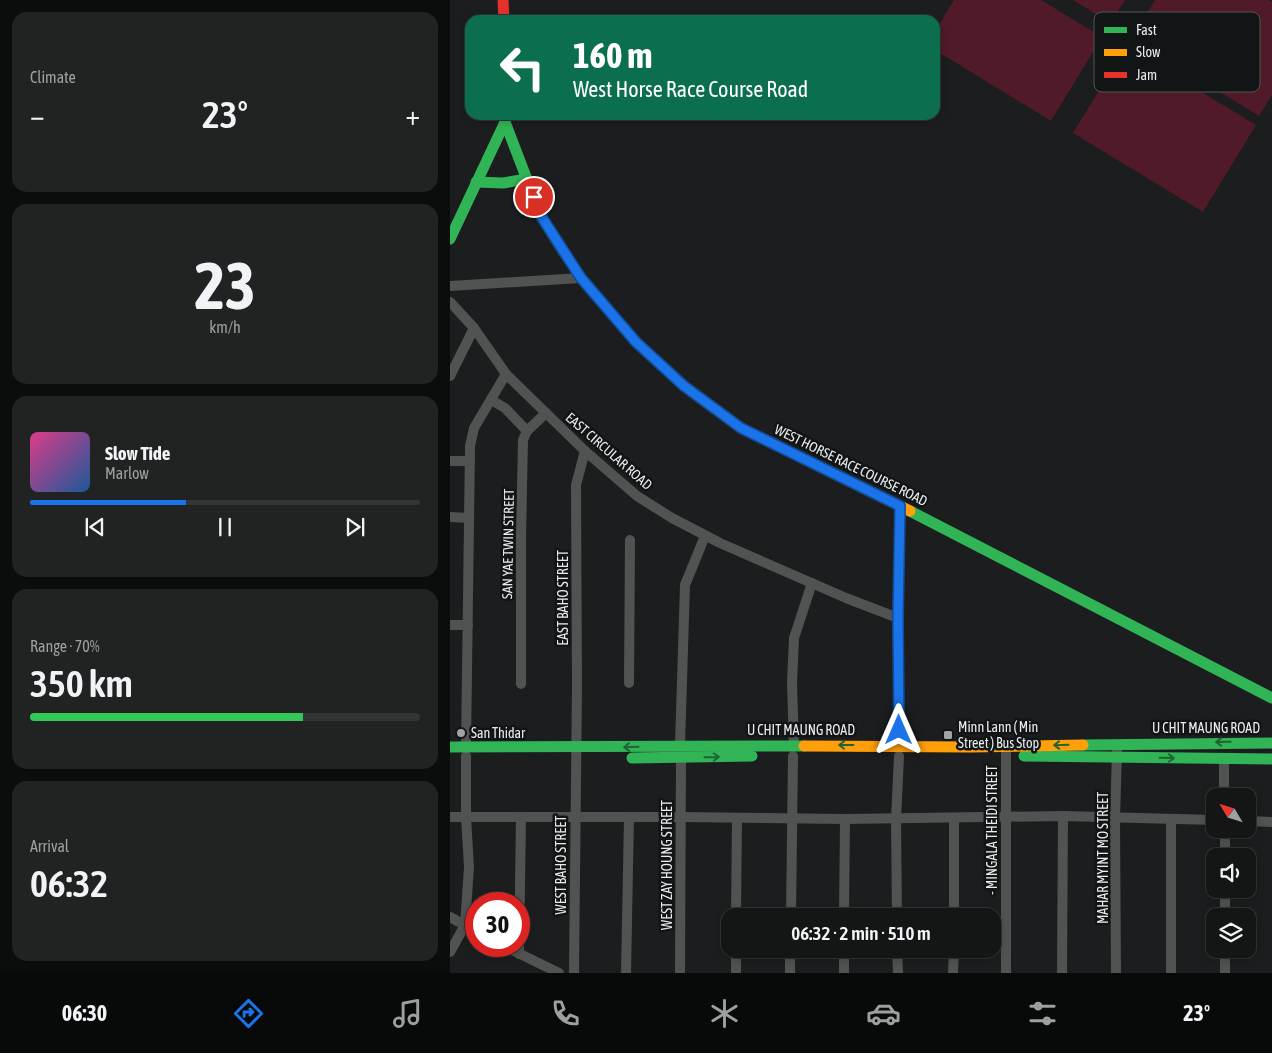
<!DOCTYPE html>
<html lang="en">
<head>
<meta charset="utf-8">
<style>
  body { margin:0; font-family:"Asap Condensed",sans-serif; background:#212323; color:#f1f3f6; height:100vh; display:flex; flex-direction:column; font-size:19px; white-space:nowrap }
  * { box-sizing:border-box; margin:0 }
  p { font-size:16px; color:#9d9fa1 }
  .icon { flex:none; width:28px; height:28px; fill:none; stroke:currentColor; stroke-width:2; stroke-linecap:round; stroke-linejoin:round }
  .map { position:relative; flex:1; overflow:hidden }
  .panel { display:flex; flex-direction:column; gap:12px; padding:12px; background:#0b0c0c; width:450px }
  .panel>* { flex:none }
  .hud { position:absolute; left:15px; top:15px; width:475px; height:105px; border-radius:15px; box-shadow:0 2px 8px #0003,0 0 0 1px #333535; background:#0b6e4f; color:#fff; overflow:hidden }
  .needle { width:32px; rotate:308deg }
  .fabs { position:absolute; left:756px; top:788px; display:grid; gap:10px }
  .fabs a { display:grid; place-items:center; width:50px; height:50px; border-radius:10px; background:#141616; box-shadow:0 2px 8px #0003,0 0 0 1px #333535; font-size:25px }
  .speed { position:absolute; left:15px; top:892px; display:flex; gap:10px; font-size:25px; font-weight:700; text-align:center }
  .speed>* { display:grid; place-content:center; width:65px; height:65px; border-radius:50%; background:#141616; box-shadow:0 2px 8px #0003,0 0 0 1px #333535; line-height:1 }
  .speed .limit { border:8px solid #d22; background:#fff; color:#111 }
  .pin { position:absolute; display:grid; place-items:center; width:42px; height:42px; color:#fff; margin:-21px; border:2px solid #fff; border-radius:50%; box-shadow:0 1px 5px #0007 }
  .me { position:absolute; width:55px; margin:-28px; rotate:0deg; stroke-linejoin:round; filter:drop-shadow(0 0 4px #0008) }
  .turn { display:flex; align-items:center; gap:18px; height:105px; padding:0 25px; font-size:22px }
  .turn .icon { width:65px; height:65px; stroke-width:2.5 }
  .turn b { display:block; font-size:35px; line-height:42px }
  .big { font-size:38px; font-weight:600; line-height:1.1 }
  .panel .widget { flex:1; display:flex; flex-direction:column; justify-content:center; gap:8px; min-width:0; padding:0 18px; border-radius:15px; background:#212323 }
  .panel .dial { align-items:center; gap:0 }
  .dial b { font-size:65px; line-height:1 }
  .song { display:flex; align-items:center; gap:15px }
  .cover { width:60px; height:60px; border-radius:8px; background:linear-gradient(135deg,hsl(330 70% 55%),hsl(210 70% 35%)) }
  .played { height:5px; border-radius:2px; background:linear-gradient(90deg,#1a73e8 40%,#333535 40%) }
  .keys { display:flex; justify-content:space-around; direction:ltr }
  .heat { display:flex; justify-content:space-between; align-items:center; font-size:28px; direction:ltr }
  .charge { height:8px; border-radius:4px; background:linear-gradient(90deg,#34c759 70%,#333535 0) }
  .trip { position:absolute; left:271px; top:908px; width:280px; height:50px; border-radius:15px; background:#141616; box-shadow:0 2px 8px #0003,0 0 0 1px #333535; font-weight:600; line-height:50px; text-align:center }
  .tab-bar { display:flex; height:80px; justify-content:space-around; align-items:center; background:#080909; color:#9d9fa1 }
  .tab-bar .icon { width:35px; height:35px }
  .tab-bar .current { color:#1a73e8 }
  .tab-bar b { font-size:22px; color:#f1f3f6 }
  main { display:flex; flex:1; min-height:0 }
  .map>svg:first-child { display:block }
  .green { fill:#511a28 }
  .lines { fill:none; stroke-linecap:round; stroke-linejoin:round }
  .street { stroke:#515252; stroke-width:10 }
  .fast { stroke:#30b455; stroke-width:11 }
  .slow { stroke:#ff9f0a; stroke-width:11 }
  .jam { stroke:#e5322d; stroke-width:11 }
  .oneway { stroke:#206435 }
  .route-casing { stroke:#114b97; stroke-width:12 }
  .route { stroke:#1a73e8; stroke-width:9 }
  .poi-dot { fill:#a1a4a4; stroke:#111515; stroke-width:2 }
  .labels { text-anchor:middle; stroke-width:5; stroke-linejoin:round; paint-order:stroke }
  .street-label { font-size:14px; fill:#e9ecec; stroke:#111515 }
  .poi-label { font-size:14px; fill:#e9ecec; stroke:#111515; text-anchor:start }
  .key { fill:#111515; stroke:#525656; stroke-width:1 }
  .key-label { font-size:14px; fill:#e9ecec }
</style>
</head>
<body>
<main>
<section class="panel">
<div class="widget"><p>Climate</p>
<div class="heat"><a>−</a><b class="big">23°</b><a>+</a></div>
</div>
<div class="widget dial"><b>23</b><p>km/h</p></div>
<div class="widget">
<div class="song"><i class="cover"></i><div><b>Slow Tide</b><p>Marlow</p></div></div>
<div class="played"></div>
<div class="keys"><svg class="icon" aria-label="previous" viewBox="0 0 24 24"><path d="M18 5L8 12l10 7zM5 5v14"/></svg><svg class="icon" aria-label="pause" viewBox="0 0 24 24"><path d="M8 5v14M16 5v14"/></svg><svg class="icon" aria-label="next" viewBox="0 0 24 24"><path d="M6 5l10 7-10 7zM19 5v14"/></svg></div>
</div>
<div class="widget"><p>Range · 70%</p><b class="big">350 km</b><div class="charge"></div></div>
<div class="widget"><p>Arrival</p><b class="big">06:32</b></div>
</section>
<div class="map">
<svg width="822" height="973" viewBox="0 0 822 973">
  <rect width="100%" height="100%" fill="#1b1d1e"/>
  <g class="green">
    <path d="M504,0H591L652,37L601,121L485,50V31Z"/>
    <path d="M623,0H675L660,23Z"/>
    <path d="M705,0H818L822,2V95L809,116L682,38Z"/>
    <path d="M676,46L806,125L753,212L623,133Z"/>
  </g>
  <g class="lines">
    <g class="street">
      <path d="M0,286L131,278"/>
      <path d="M0,302L24,328L56,374L135,451L187,496L222,518L270,543L396,598L448,618"/>
      <path d="M0,376L24,328"/>
      <path d="M41,400L55,408L77,431"/>
      <path d="M0,461H20"/>
      <path d="M0,517L19,518"/>
      <path d="M0,625H18"/>
      <path d="M179,683L180,540"/>
      <path d="M71,684V538L73,440L77,431L96,413"/>
      <path d="M230,745L235,585L255,536"/>
      <path d="M344,745L342,683L344,638L362,583"/>
      <path d="M449,745L448,618L450,506"/>
      <path d="M16,747L20,446L24,428L56,374"/>
      <path d="M774,796V759"/>
      <path d="M0,817H230L395,819L613,816L765,820"/>
      <path d="M798,821L822,822"/>
      <path d="M775,829V856"/>
      <path d="M775,889V916"/>
      <path d="M286,916L287,819"/>
      <path d="M341,916L343,756"/>
      <path d="M394,916L395,819"/>
      <path d="M447,916L446,819L449,756"/>
      <path d="M504,916V818"/>
      <path d="M0,917L26,931"/>
      <path d="M54,946L109,973"/>
      <path d="M447,949L448,973"/>
      <path d="M775,949V973"/>
      <path d="M0,952L15,925L19,867L16,817V756"/>
      <path d="M69,954L71,817"/>
      <path d="M124,973L127,685L126,485L135,451"/>
      <path d="M176,973L179,817"/>
      <path d="M230,973L231,758"/>
      <path d="M286,973V949"/>
      <path d="M340,973V949"/>
      <path d="M394,973V949"/>
      <path d="M503,973L504,949"/>
      <path d="M556,973V746"/>
      <path d="M612,973L613,816"/>
      <path d="M666,973L665,818L667,752"/>
      <path d="M721,973V819"/>
    </g>
    <g class="fast">
      <path d="M55,122L91,216L113,251L131,278L186,342L220,373"/>
      <path d="M26,182L53,183L77,179"/>
      <path d="M0,239L55,122V116"/>
      <path d="M460,511L822,698"/>
      <path d="M633,745L822,743"/>
      <path d="M0,747L354,746"/>
      <path d="M574,756L822,759"/>
      <path d="M182,758L302,756"/>
    </g>
    <g class="slow">
      <path d="M220,373L234,386L291,428L460,511"/>
      <path d="M354,746L520,747L633,745"/>
    </g>
    <path class="jam" d="M53,0L54,20"/>
  </g>
  <defs><path id="oneway-shaft" d="M-6 0H5M1.5-3L5.5 0L1.5 3" fill="none" stroke-width="1.6" stroke-linecap="round" stroke-linejoin="round" transform="scale(1.25)"/></defs>
  <g class="oneway">
    <use href="#oneway-shaft" transform="translate(773 742) rotate(179)"/>
    <use href="#oneway-shaft" transform="translate(396 745) rotate(-180)"/>
    <use href="#oneway-shaft" transform="translate(611 745) rotate(178)"/>
    <use href="#oneway-shaft" transform="translate(181 747) rotate(178)"/>
    <use href="#oneway-shaft" transform="translate(262 757) rotate(-1)"/>
    <use href="#oneway-shaft" transform="translate(717 758) rotate(1)"/>
  </g>
  <g class="lines">
    <g class="route-casing">
      <path id="route" d="M84,197L91,216L131,278L186,342L234,386L291,428L450,506L448,618L449,730"/>
    </g>
    <use href="#route" class="route"/>
  </g>
  <g class="poi-dot">
    <circle cx="11" cy="733" r="5"/>
    <rect x="493" y="730" width="10" height="10" rx="2.5"/>
  </g>
  <g class="labels">
    <g class="street-label">
      <text transform="translate(159 451) rotate(41)" y="5">EAST CIRCULAR ROAD</text>
      <text transform="translate(401 465) rotate(26)" y="5">WEST HORSE RACE COURSE ROAD</text>
      <text transform="translate(58 544) rotate(-89)" y="5">SAN YAE TWIN STREET</text>
      <text transform="translate(113 598) rotate(-90)" y="5">EAST BAHO STREET</text>
      <text x="756" y="733">U CHIT MAUNG ROAD</text>
      <text x="351" y="735">U CHIT MAUNG ROAD</text>
      <text transform="translate(542 830) rotate(-90)" y="5">- MINGALA THEIDI STREET</text>
      <text transform="translate(653 858) rotate(-90)" y="5">MAHAR MYINT MO STREET</text>
      <text transform="translate(111 865) rotate(-90)" y="5">WEST BAHO STREET</text>
      <text transform="translate(217 865) rotate(-90)" y="5">WEST ZAY HOUNG STREET</text>
    </g>
    <g class="poi-label">
      <text x="508" y="732">Minn Lann ( Min<tspan x="508" dy="16">Street ) Bus Stop</tspan></text>
      <text x="21" y="738">San Thidar</text>
    </g>
  </g>
  <rect x="644" y="12" width="166" height="80" rx="8" class="key"/>
  <rect x="654" y="27" width="23" height="6" fill="#30b455"/>
  <rect x="654" y="49" width="23" height="7" fill="#ff9f0a"/>
  <rect x="654" y="72" width="23" height="6" fill="#e5322d"/>
  <g class="key-label">
    <text x="686" y="35">Fast</text>
    <text x="686" y="57">Slow</text>
    <text x="686" y="80">Jam</text>
  </g>
</svg>
<div class="fabs">
<a><svg class="needle" viewBox="-14 -14 28 28"><path d="M0-13l5 13h-10z" fill="#e53935"/><path d="M0 13l5-13h-10z" fill="#9d9fa1"/></svg></a>
<a><svg class="icon" aria-label="sound" viewBox="0 0 24 24"><path d="M4 9h4l5-4v14l-5-4H4zM17 9q2 3 0 6"/></svg></a>
<a><svg class="icon" aria-label="layers" viewBox="0 0 24 24"><path d="M12 4l9 5-9 5-9-5zM3 14l9 5 9-5"/></svg></a>
</div>
<div class="speed"><div class="limit">30</div></div>
<div class="pin" style="left:84px;top:197px;background:#d93025"><svg class="icon" aria-label="arrive" viewBox="0 0 24 24"><path d="M6 21V4h12l-3 4 3 4H6"/></svg></div>
<svg class="me" style="left:449px;top:730px" viewBox="-20 -20 40 40"><path d="M0-17L14 15 0 8-14 15z" fill="#1a73e8" stroke="#fff" stroke-width="4"/></svg>
<div class="trip">06:32 · 2 min · 510 m</div>
<div class="hud">
<div class="turn"><svg class="icon" aria-label="left" viewBox="0 0 24 24"><path d="M17 20v-9H6M10 6l-5 5 5 5"/></svg><div><b>160 m</b>West Horse Race Course Road</div></div>
</div>
</div>
</main>
<nav class="tab-bar">
<b>06:30</b>
<svg class="icon current" aria-label="directions" viewBox="0 0 24 24"><path d="M12 3l9 9-9 9-9-9zM9 14v-3h6M13 9l2 2-2 2"/></svg>
<svg class="icon" aria-label="music" viewBox="0 0 24 24"><path d="M9 18V5l10-2v13"/><circle cx="6" cy="18" r="3"/><circle cx="16" cy="16" r="3"/></svg>
<svg class="icon" aria-label="phone" viewBox="0 0 24 24"><path d="M5 4h4l2 5-3 2q2 4 5 5l2-3 5 2v4C11 20 4 13 5 4z"/></svg>
<svg class="icon" aria-label="climate" viewBox="0 0 24 24"><path d="M12 3v18M4 7l16 10M4 17L20 7"/></svg>
<svg class="icon" aria-label="car" viewBox="0 0 24 24"><path d="M5 17H2v-5l4-1 3-4h7l3 4 3 1v5h-3M9 17h6M6 11h13"/><circle cx="7" cy="17" r="2"/><circle cx="17" cy="17" r="2"/></svg>
<svg class="icon" aria-label="filters" viewBox="0 0 24 24"><path d="M4 7h16M4 17h16"/><circle cx="9" cy="7" r="2"/><circle cx="15" cy="17" r="2"/></svg>
<b>23°</b>
</nav>
</body>
</html>
